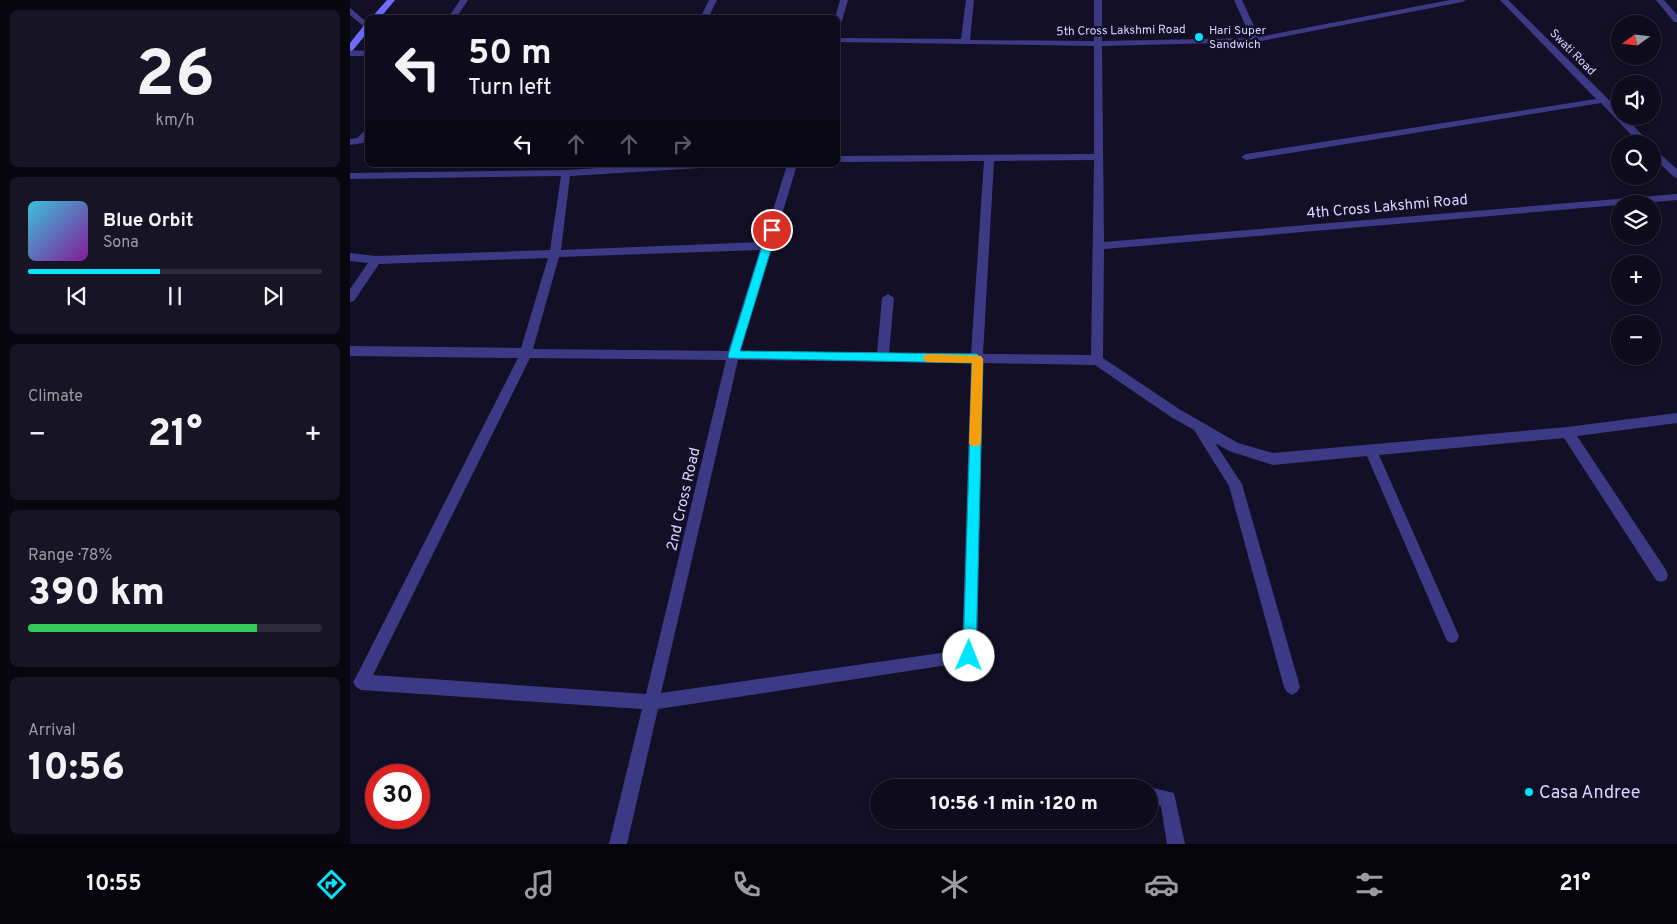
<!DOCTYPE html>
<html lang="en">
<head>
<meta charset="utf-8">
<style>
  body { margin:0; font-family:Overpass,sans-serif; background:#171425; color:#f1f3f6; height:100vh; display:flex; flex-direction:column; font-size:19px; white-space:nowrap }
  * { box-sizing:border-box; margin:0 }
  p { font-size:16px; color:#9b9ba3 }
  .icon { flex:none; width:28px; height:28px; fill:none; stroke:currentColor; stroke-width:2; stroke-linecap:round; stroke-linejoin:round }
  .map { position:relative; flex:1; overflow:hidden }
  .details { display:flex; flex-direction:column; gap:10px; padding:10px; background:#08060f; width:350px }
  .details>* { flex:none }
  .hud { position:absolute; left:15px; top:15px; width:475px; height:152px; border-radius:8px; box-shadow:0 2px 8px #0003,0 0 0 1px #2e2b3b; background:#0e0b1c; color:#f1f3f6; overflow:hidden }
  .needle { width:32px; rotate:255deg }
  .buttons { position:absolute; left:1261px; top:15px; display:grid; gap:10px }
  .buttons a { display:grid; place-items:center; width:50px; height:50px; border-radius:50%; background:#0e0b1c; box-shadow:0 2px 8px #0003,0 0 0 1px #2e2b3b; font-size:25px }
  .speed { position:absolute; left:15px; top:764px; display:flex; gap:10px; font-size:25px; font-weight:700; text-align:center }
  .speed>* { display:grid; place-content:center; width:65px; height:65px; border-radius:50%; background:#0e0b1c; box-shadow:0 2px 8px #0003,0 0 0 1px #2e2b3b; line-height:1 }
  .speed .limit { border:8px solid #d22; background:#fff; color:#111 }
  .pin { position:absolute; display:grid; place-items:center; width:42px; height:42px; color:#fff; margin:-21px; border:2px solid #fff; border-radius:50%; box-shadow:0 1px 5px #0007 }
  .me { position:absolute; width:55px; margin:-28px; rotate:1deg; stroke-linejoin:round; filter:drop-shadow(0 0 4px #0008) }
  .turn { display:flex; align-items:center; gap:18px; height:105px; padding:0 20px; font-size:22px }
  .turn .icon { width:65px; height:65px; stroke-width:2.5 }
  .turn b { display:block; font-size:35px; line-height:42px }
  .lanes { display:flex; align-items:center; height:48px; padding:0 20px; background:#0003; justify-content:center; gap:25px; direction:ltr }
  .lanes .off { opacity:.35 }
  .big { font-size:38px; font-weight:800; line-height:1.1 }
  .details .tile { flex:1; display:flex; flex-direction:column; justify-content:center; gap:8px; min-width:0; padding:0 18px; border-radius:8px; background:#171425 }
  .details .dial { align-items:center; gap:0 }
  .dial b { font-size:65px; line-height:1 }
  .song { display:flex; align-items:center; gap:15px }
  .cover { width:60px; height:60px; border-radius:8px; background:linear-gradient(135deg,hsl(190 70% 55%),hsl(290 70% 35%)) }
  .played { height:5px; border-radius:2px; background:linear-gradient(90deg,#00e5ff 45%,#2e2b3b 45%) }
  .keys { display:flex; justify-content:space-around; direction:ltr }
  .heat { display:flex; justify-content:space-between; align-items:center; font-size:28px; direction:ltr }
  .charge { height:8px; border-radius:4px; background:linear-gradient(90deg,#34c759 78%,#2e2b3b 0) }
  .trip { position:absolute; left:520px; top:779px; width:288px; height:50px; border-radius:25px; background:#0e0b1c; box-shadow:0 2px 8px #0003,0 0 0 1px #2e2b3b; font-weight:800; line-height:50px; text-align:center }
  .tabs { display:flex; height:80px; justify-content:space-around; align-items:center; background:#06040b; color:#9b9ba3 }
  .tabs .icon { width:35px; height:35px }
  .tabs .on { color:#00e5ff }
  .tabs b { font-size:22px; color:#f1f3f6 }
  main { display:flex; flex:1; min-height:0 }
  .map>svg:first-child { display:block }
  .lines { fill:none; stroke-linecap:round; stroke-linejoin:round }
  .lane { fill:#3d3a85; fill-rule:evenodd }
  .street { fill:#3d3a85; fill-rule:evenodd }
  .secondary { fill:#6f6bff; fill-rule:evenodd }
  .route { fill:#00e5ff; stroke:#0095a6 }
  .slow { fill:#f59e0b }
  .poi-dot { fill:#00e5ff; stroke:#130f26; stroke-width:2 }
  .labels { text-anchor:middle; stroke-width:5; stroke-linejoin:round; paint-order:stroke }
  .far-street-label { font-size:12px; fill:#d9d4ff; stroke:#130f26 }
  .far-poi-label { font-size:12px; fill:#d9d4ff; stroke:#130f26; text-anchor:start }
  .street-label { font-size:15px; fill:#d9d4ff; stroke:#130f26 }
  .near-poi-label { font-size:18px; fill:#d9d4ff; stroke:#130f26; text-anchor:start }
</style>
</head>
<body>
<main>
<section class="details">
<div class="tile dial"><b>26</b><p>km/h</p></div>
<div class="tile">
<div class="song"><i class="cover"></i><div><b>Blue Orbit</b><p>Sona</p></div></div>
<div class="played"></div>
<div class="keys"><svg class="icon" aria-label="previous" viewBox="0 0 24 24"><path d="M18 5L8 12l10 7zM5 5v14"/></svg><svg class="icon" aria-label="pause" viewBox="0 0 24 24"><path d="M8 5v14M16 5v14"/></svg><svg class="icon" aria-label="next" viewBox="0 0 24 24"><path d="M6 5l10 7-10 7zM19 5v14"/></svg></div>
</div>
<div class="tile"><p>Climate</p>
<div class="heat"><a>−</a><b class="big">21°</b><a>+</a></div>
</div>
<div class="tile"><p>Range · 78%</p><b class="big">390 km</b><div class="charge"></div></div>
<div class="tile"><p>Arrival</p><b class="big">10:56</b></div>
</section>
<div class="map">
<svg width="1327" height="844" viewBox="0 0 1327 844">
  <rect width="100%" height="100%" fill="#130f26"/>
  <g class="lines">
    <g class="lane">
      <path d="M0,50L18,51V56H0Z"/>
      <path d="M18,128V138L13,143L0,145V139L7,138Z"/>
      <path d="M799,787L824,793L835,844H817L811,806L799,803V788H797Z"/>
    </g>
    <g class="street">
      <path d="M110,0H118L106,18H98Z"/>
      <path d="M359,0H367L358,18H350Z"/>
      <path d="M490,0H498L492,21L488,23V18H485Z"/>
      <path d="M616,0H624L620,40L744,41V0H752V41L901,38L884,0H892L909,37L1100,0H1116L1112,2L906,42L752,46L754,242L1327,194V200L754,249L753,358L829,409L888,443L923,453L1217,427L1327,413V423L1227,436L1316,570L1318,575L1316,580L1311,582L1306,580L1214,438L1029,455L1109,636L1107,641L1102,643L1097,641L1017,456L923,465L879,451L865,443L892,484L950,687L947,692L942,695L937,692L934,687L879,486L844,430L821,417L745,365L633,363L627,656L624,661L308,709L277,844H259L292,709L11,690L6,687L3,682L6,677L168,358L0,356V346L171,348L198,258L29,264L4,301L0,302V289L18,263L0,261V253L26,256L200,250L211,176L0,179V173L216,170L298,165H356L351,168L220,176L211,250L413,242L437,165H447L390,351L527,353L532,298L538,294L544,298L539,353L621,354L634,161L488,162V156L744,154V46L488,42V38L611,39ZM744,160L741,355L633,354L644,161ZM410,250L378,351L183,349L209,257ZM180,358L376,360L296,694L23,675ZM388,360L621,363L612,650L311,693Z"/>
      <path d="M1150,0H1158L1257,98L1270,112V116H1274L1301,144H1290L1251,103L896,160L891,157L896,154L1246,99Z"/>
      <path d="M1306,0H1314L1327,15V22H1324Z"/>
      <path d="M0,8L18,23V30L0,15Z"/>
      <path d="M1302,147L1327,169V178L1324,177L1302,156Z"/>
    </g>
    <g class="secondary">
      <path d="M37,0H45L30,18H21Z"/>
      <path d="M15,24H18V32L3,50L0,51V43Z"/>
    </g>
  </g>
  <path class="route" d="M422,227L427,230L390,351L627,354L633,359L626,656L624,661L619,663L615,661L613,656L622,363L379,358L378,356L417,230Z"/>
  <path class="slow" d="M577,354L631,356L633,359L631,443L629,446H621L619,443L622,363L577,362L572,358Z"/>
  <g class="poi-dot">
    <circle cx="849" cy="37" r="5"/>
    <circle cx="1179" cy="792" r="5"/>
  </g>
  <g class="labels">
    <g class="far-street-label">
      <text transform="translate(771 30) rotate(-1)" y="4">5th Cross Lakshmi Road</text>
      <text transform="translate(1223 52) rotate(45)" y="4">Swati Road</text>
    </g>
    <g class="far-poi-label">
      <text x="859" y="34">Hari Super<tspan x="859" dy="14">Sandwich</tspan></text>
    </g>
    <g class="street-label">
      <text transform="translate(1037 206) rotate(-5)" y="5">4th Cross Lakshmi Road</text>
      <text transform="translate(333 499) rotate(-77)" y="5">2nd Cross Road</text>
    </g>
    <g class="near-poi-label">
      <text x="1189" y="798">Casa Andree</text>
    </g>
  </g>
</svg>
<div class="buttons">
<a><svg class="needle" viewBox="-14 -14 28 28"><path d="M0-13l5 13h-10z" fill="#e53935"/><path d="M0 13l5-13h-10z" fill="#9b9ba3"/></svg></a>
<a><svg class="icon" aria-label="sound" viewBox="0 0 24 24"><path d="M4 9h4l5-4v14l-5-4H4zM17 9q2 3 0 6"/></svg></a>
<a><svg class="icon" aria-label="search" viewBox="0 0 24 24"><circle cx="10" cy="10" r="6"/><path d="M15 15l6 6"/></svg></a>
<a><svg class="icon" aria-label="layers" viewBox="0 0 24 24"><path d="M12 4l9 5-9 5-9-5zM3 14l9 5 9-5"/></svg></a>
<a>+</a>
<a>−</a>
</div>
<div class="speed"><div class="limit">30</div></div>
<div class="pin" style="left:422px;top:230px;background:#d93025"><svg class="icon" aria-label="arrive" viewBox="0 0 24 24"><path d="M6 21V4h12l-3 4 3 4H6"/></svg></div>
<svg class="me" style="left:619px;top:656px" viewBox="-20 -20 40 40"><circle r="19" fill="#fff"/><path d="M0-13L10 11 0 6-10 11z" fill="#00e5ff"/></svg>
<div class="trip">10:56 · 1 min · 120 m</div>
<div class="hud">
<div class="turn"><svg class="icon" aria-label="left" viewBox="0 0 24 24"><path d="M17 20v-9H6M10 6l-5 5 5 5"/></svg><div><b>50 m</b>Turn left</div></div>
<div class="lanes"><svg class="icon" aria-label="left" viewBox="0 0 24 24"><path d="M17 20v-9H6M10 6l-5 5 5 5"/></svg><svg class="icon off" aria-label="ahead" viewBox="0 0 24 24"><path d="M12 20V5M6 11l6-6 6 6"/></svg><svg class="icon off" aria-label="ahead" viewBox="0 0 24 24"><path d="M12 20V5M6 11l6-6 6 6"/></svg><svg class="icon off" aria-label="right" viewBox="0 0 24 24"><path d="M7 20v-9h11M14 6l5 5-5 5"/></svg></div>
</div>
</div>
</main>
<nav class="tabs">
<b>10:55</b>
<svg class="icon on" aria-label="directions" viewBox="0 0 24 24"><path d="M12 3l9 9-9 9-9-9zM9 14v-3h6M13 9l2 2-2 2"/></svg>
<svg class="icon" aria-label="music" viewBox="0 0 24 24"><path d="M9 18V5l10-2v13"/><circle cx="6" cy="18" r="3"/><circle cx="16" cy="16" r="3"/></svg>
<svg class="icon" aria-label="phone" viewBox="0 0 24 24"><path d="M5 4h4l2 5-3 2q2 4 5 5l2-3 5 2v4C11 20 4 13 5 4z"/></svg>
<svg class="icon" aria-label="climate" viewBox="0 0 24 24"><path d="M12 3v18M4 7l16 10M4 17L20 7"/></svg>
<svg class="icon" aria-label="car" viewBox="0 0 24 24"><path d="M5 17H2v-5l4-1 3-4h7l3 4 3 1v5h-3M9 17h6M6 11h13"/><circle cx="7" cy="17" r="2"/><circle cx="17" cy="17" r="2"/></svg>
<svg class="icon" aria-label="filters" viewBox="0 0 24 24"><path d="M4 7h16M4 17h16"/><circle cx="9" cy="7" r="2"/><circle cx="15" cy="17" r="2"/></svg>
<b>21°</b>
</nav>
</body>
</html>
